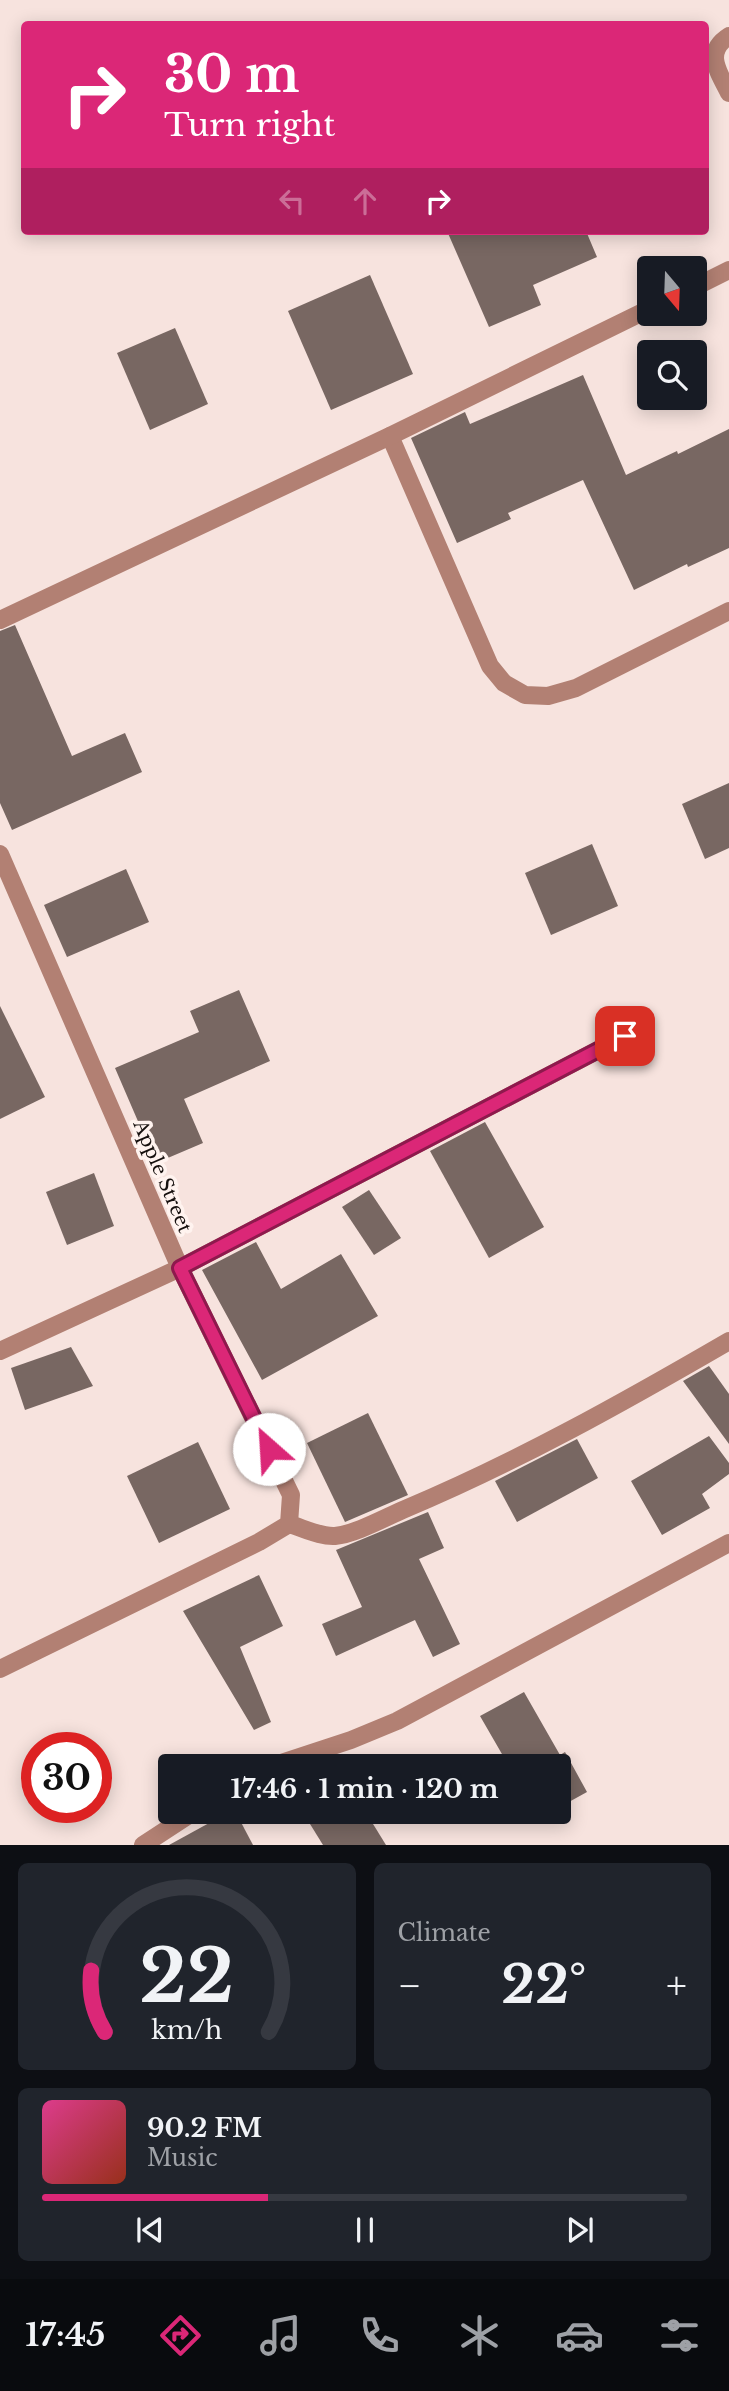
<!DOCTYPE html>
<html lang="en">
<head>
<meta charset="utf-8">
<style>
  body { margin:0; font-family:"Libre Baskerville",serif; background:#20242c; color:#f1f3f6; height:100vh; display:flex; flex-direction:column; font-size:26px; white-space:nowrap }
  * { box-sizing:border-box; margin:0 }
  p { font-size:23px; color:#9ea1a6 }
  .icon { flex:none; width:38px; height:38px; fill:none; stroke:currentColor; stroke-width:2; stroke-linecap:round; stroke-linejoin:round }
  .map { position:relative; height:1845px; overflow:hidden }
  .side { display:flex; flex-direction:column; gap:18px; padding:18px; background:#0d0f14; flex:1 }
  .side>* { flex:none }
  .top-card { position:absolute; left:21px; top:21px; width:688px; height:214px; border-radius:7px; box-shadow:0 4px 18px #0003; background:#db2777; color:#fff; overflow:hidden }
  .needle { width:46px; rotate:161deg }
  .fabs { position:absolute; left:637px; top:256px; display:grid; gap:14px }
  .fabs a { display:grid; place-items:center; width:70px; height:70px; border-radius:7px; background:#171b24; box-shadow:0 4px 18px #0003; font-size:35px }
  .speed { position:absolute; left:21px; top:1732px; display:flex; gap:14px; font-size:35px; font-weight:700; text-align:center }
  .speed>* { display:grid; place-content:center; width:91px; height:91px; border-radius:50%; background:#171b24; box-shadow:0 4px 18px #0003; line-height:1 }
  .speed .limit { border:10px solid #d22; background:#fff; color:#111 }
  .pin { position:absolute; display:grid; place-items:center; width:60px; height:60px; color:#fff; margin:-30px; border-radius:14px; box-shadow:0 4px 10px #0006 }
  .me { position:absolute; width:77px; margin:-38px; rotate:334deg; stroke-linejoin:round; filter:drop-shadow(0 0 5px #0008) }
  .turn { display:flex; align-items:center; gap:24px; height:147px; padding:0 28px; font-size:32px }
  .turn .icon { width:91px; height:91px; stroke-width:2.5 }
  .turn b { display:block; font-size:49px; line-height:60px }
  .lanes { display:flex; align-items:center; height:66px; padding:0 28px; background:#0003; justify-content:center; gap:35px; direction:ltr }
  .lanes .off { opacity:.35 }
  .big { font-size:52px; font-weight:700; line-height:1.1 }
  .side .widget { flex:1; display:flex; flex-direction:column; justify-content:center; gap:10px; min-width:0; padding:0 24px; border-radius:10px; background:#20242c }
  .side .dial { align-items:center; gap:0 }
  .dial svg { height:182px; overflow:visible; fill:none; stroke:#363941; stroke-width:7; stroke-linecap:round; text-anchor:middle }
  .dial text { fill:#f1f3f6; stroke:none }
  .song { display:flex; align-items:center; gap:21px }
  .cover { width:84px; height:84px; border-radius:10px; background:linear-gradient(135deg,hsl(330 70% 55%),hsl(10 70% 35%)) }
  .played { height:7px; border-radius:4px; background:linear-gradient(90deg,#db2777 35%,#363941 35%) }
  .keys { display:flex; justify-content:space-around; direction:ltr }
  .heat { display:flex; justify-content:space-between; align-items:center; font-size:38px; direction:ltr }
  .side .tiles { flex:1; display:grid; gap:18px; grid-template-columns:1fr 1fr }
  .widget:last-child { grid-column:span 2 }
  .trip { position:absolute; left:158px; top:1754px; width:413px; height:70px; border-radius:7px; background:#171b24; box-shadow:0 4px 18px #0003; font-weight:700; line-height:70px; text-align:center }
  .tabs { display:flex; height:112px; justify-content:space-around; align-items:center; background:#090b0e; color:#9ea1a6 }
  .tabs .icon { width:49px; height:49px }
  .tabs .selected { color:#db2777 }
  .tabs b { font-size:32px; color:#f1f3f6 }
  .map>svg:first-child { display:block }
  .building { fill:#786762 }
  .lines { fill:none; stroke-linecap:round; stroke-linejoin:round }
  .street { stroke:#b28073; stroke-width:18 }
  .route-casing { stroke:#8e194d; stroke-width:18 }
  .route { stroke:#db2777; stroke-width:12 }
  .labels { text-anchor:middle; stroke-width:7; stroke-linejoin:round; paint-order:stroke }
  .street-label { font-size:19px; fill:#16100e; stroke:#fff3ef }
</style>
</head>
<body>
<div class="map">
<svg width="729" height="1845" viewBox="0 0 729 1845">
  <rect width="100%" height="100%" fill="#f7e3de"/>
  <g class="building">
    <path d="M447,231H586L597,257L533,285L541,305L489,327Z"/>
    <path d="M370,275L413,374L331,410L288,311Z"/>
    <path d="M175,328L208,404L150,430L117,353Z"/>
    <path d="M583,375L626,475L677,451L678,454L729,429V548L688,567L687,564L634,590L583,480L508,513L511,519L457,543L411,438L465,412L470,424Z"/>
    <path d="M15,625L72,756L125,733L142,772L12,830L0,803V631Z"/>
    <path d="M729,783V848L705,859L682,804Z"/>
    <path d="M592,844L618,906L551,935L525,873Z"/>
    <path d="M126,869L149,922L67,957L44,905Z"/>
    <path d="M239,990L270,1061L184,1099L203,1143L156,1163L115,1068L199,1032L190,1011Z"/>
    <path d="M0,1006L45,1097L0,1119Z"/>
    <path d="M485,1122L544,1227L489,1258L430,1151Z"/>
    <path d="M94,1173L114,1226L67,1245L46,1192Z"/>
    <path d="M369,1190L401,1238L374,1255L342,1207Z"/>
    <path d="M256,1242L281,1289L341,1254L378,1316L262,1380L202,1270Z"/>
    <path d="M71,1347L93,1386L25,1410L11,1368Z"/>
    <path d="M709,1366L729,1394V1444L683,1381Z"/>
    <path d="M368,1413L408,1495L345,1522L307,1443Z"/>
    <path d="M709,1436L729,1463V1474L702,1494L710,1508L662,1535L631,1481Z"/>
    <path d="M577,1439L598,1478L517,1522L495,1481Z"/>
    <path d="M198,1442L230,1509L159,1543L127,1476Z"/>
    <path d="M428,1512L444,1548L419,1559L460,1644L433,1657L415,1620L336,1656L322,1624L362,1607L336,1550Z"/>
    <path d="M259,1575L283,1626L240,1647L271,1722L254,1730L183,1611Z"/>
    <path d="M524,1692L560,1755L565,1752L587,1792L558,1808V1766H521L515,1756L506,1761L480,1716Z"/>
    <path d="M231,1811H235L253,1845H169Z"/>
    <path d="M302,1811H365L386,1845H323Z"/>
  </g>
  <g class="lines">
    <g class="street">
      <path d="M729,36C704,52 718,71 729,93"/>
      <path d="M695,287L729,270"/>
      <path d="M390,436L490,666L504,683L525,695L548,696L576,688L729,611"/>
      <path d="M0,620L390,436L649,309"/>
      <path d="M0,854L180,1268L291,1495L289,1524L259,1542L0,1669"/>
      <path d="M0,1351L180,1268L625,1036"/>
      <path d="M289,1524C303,1528 321,1537 335,1536C356,1534 386,1517 405,1509C517,1462 624,1402 729,1341"/>
      <path d="M272,1766L351,1740L397,1721L729,1543"/>
      <path d="M143,1845L195,1811"/>
    </g>
  </g>
  <g class="lines">
    <g class="route-casing">
      <path id="route" d="M269,1449L180,1268L625,1036"/>
    </g>
    <use href="#route" class="route"/>
  </g>
  <g class="labels">
    <g class="street-label">
      <text transform="translate(163 1176) rotate(67)" y="7">Apple Street</text>
    </g>
  </g>
</svg>
<div class="fabs">
<a><svg class="needle" viewBox="-14 -14 28 28"><path d="M0-13l5 13h-10z" fill="#e53935"/><path d="M0 13l5-13h-10z" fill="#9ea1a6"/></svg></a>
<a><svg class="icon" aria-label="search" viewBox="0 0 24 24"><circle cx="10" cy="10" r="6"/><path d="M15 15l6 6"/></svg></a>
</div>
<div class="speed"><div class="limit">30</div></div>
<div class="pin" style="left:625px;top:1036px;background:#d93025"><svg class="icon" aria-label="arrive" viewBox="0 0 24 24"><path d="M6 21V4h12l-3 4 3 4H6"/></svg></div>
<svg class="me" style="left:269px;top:1449px" viewBox="-20 -20 40 40"><circle r="19" fill="#fff"/><path d="M0-13L10 11 0 6-10 11z" fill="#db2777"/></svg>
<div class="trip">17:46 · 1 min · 120 m</div>
<div class="top-card">
<div class="turn"><svg class="icon" aria-label="right" viewBox="0 0 24 24"><path d="M7 20v-9h11M14 6l5 5-5 5"/></svg><div><b>30 m</b>Turn right</div></div>
<div class="lanes"><svg class="icon off" aria-label="left" viewBox="0 0 24 24"><path d="M17 20v-9H6M10 6l-5 5 5 5"/></svg><svg class="icon off" aria-label="ahead" viewBox="0 0 24 24"><path d="M12 20V5M6 11l6-6 6 6"/></svg><svg class="icon" aria-label="right" viewBox="0 0 24 24"><path d="M7 20v-9h11M14 6l5 5-5 5"/></svg></div>
</div>
</div>
<section class="side">
<div class="tiles">
<div class="widget dial"><svg viewBox="0 0 100 80">
<path d="M14 69A42 42 0 1 1 86 69"/>
<path d="M14 69A42 42 0 0 1 8 42" stroke="#db2777"/>
<text x="50" y="56" font-size="32" font-weight="700">22</text>
<text x="50" y="72" font-size="11">km/h</text>
</svg></div>
<div class="widget"><p>Climate</p>
<div class="heat"><a>−</a><b class="big">22°</b><a>+</a></div>
</div>
<div class="widget">
<div class="song"><i class="cover"></i><div><b>90.2 FM</b><p>Music</p></div></div>
<div class="played"></div>
<div class="keys"><svg class="icon" aria-label="previous" viewBox="0 0 24 24"><path d="M18 5L8 12l10 7zM5 5v14"/></svg><svg class="icon" aria-label="pause" viewBox="0 0 24 24"><path d="M8 5v14M16 5v14"/></svg><svg class="icon" aria-label="next" viewBox="0 0 24 24"><path d="M6 5l10 7-10 7zM19 5v14"/></svg></div>
</div>
</div>
</section>
<nav class="tabs">
<b>17:45</b>
<svg class="icon selected" aria-label="directions" viewBox="0 0 24 24"><path d="M12 3l9 9-9 9-9-9zM9 14v-3h6M13 9l2 2-2 2"/></svg>
<svg class="icon" aria-label="music" viewBox="0 0 24 24"><path d="M9 18V5l10-2v13"/><circle cx="6" cy="18" r="3"/><circle cx="16" cy="16" r="3"/></svg>
<svg class="icon" aria-label="phone" viewBox="0 0 24 24"><path d="M5 4h4l2 5-3 2q2 4 5 5l2-3 5 2v4C11 20 4 13 5 4z"/></svg>
<svg class="icon" aria-label="climate" viewBox="0 0 24 24"><path d="M12 3v18M4 7l16 10M4 17L20 7"/></svg>
<svg class="icon" aria-label="car" viewBox="0 0 24 24"><path d="M5 17H2v-5l4-1 3-4h7l3 4 3 1v5h-3M9 17h6M6 11h13"/><circle cx="7" cy="17" r="2"/><circle cx="17" cy="17" r="2"/></svg>
<svg class="icon" aria-label="filters" viewBox="0 0 24 24"><path d="M4 7h16M4 17h16"/><circle cx="9" cy="7" r="2"/><circle cx="15" cy="17" r="2"/></svg>
</nav>
</body>
</html>
